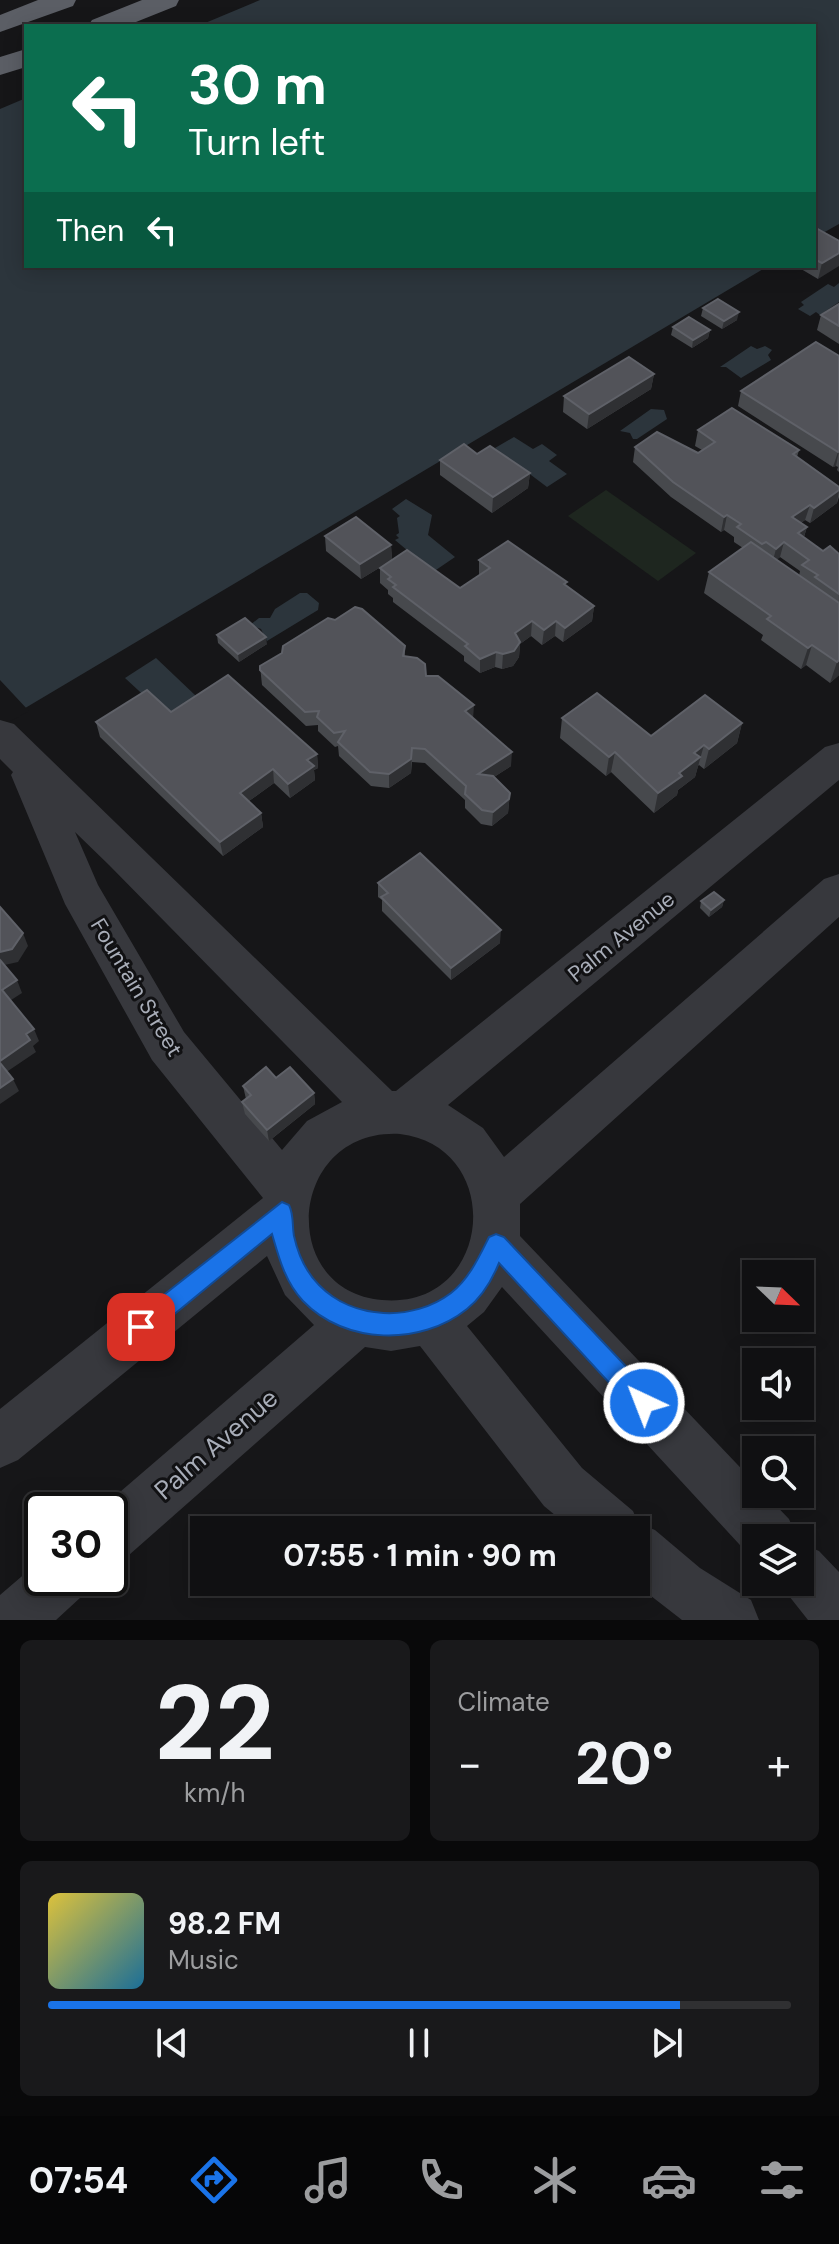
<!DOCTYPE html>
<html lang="en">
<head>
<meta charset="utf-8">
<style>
  body { margin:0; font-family:"DM Sans",sans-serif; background:#19191b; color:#f1f3f6; height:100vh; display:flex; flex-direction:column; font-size:30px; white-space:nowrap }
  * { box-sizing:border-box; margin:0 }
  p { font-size:26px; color:#9c9d9f }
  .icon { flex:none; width:44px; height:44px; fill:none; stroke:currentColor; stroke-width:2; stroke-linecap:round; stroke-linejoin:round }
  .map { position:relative; height:1620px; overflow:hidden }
  .panel { display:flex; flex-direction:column; gap:20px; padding:20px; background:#09090a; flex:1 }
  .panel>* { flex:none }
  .top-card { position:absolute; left:24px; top:24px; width:792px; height:244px; border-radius:0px; box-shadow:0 4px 20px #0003,0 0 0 2px #303032; background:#0b6e4f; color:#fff; overflow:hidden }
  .needle { width:52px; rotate:113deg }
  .fabs { position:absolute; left:742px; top:1260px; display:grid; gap:16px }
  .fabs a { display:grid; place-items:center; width:72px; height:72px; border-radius:0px; background:#101012; box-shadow:0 4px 20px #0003,0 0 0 2px #303032; font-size:40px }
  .speed { position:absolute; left:24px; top:1492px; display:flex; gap:16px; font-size:40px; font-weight:700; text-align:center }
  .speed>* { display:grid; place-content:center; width:104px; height:104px; border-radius:50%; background:#101012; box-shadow:0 4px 20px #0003,0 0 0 2px #303032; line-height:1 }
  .speed .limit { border:4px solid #111; border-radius:12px; background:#fff; color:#111 }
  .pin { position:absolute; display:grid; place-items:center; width:68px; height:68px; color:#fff; margin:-34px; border-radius:16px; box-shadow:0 4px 12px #0006 }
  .me { position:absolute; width:88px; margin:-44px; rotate:317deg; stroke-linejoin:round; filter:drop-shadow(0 0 6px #0008) }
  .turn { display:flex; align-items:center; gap:28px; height:168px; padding:0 32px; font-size:36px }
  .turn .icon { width:104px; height:104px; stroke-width:2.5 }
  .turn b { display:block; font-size:56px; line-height:68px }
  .then { display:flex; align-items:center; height:76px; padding:0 32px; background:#0003; gap:16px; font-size:30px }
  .big { font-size:60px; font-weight:700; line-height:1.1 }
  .panel .card { flex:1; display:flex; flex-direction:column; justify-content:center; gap:12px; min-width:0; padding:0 28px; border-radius:12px; background:#19191b }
  .panel .dial { align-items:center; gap:0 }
  .dial b { font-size:104px; line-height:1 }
  .song { display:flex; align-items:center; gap:24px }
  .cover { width:96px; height:96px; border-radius:12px; background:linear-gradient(135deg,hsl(50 70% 55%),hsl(200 70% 35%)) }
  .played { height:8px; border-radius:4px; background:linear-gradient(90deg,#1a73e8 85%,#303032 85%) }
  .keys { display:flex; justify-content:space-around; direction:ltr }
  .heat { display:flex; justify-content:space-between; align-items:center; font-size:44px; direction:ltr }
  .panel .tiles { flex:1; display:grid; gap:20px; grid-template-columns:1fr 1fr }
  .card:last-child { grid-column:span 2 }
  .trip { position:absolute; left:190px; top:1516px; width:460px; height:80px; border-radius:0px; background:#101012; box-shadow:0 4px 20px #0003,0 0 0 2px #303032; font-weight:700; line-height:80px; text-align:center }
  .tab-bar { display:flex; height:128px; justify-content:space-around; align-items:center; background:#060607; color:#9c9d9f }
  .tab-bar .icon { width:56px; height:56px }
  .tab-bar .selected { color:#1a73e8 }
  .tab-bar b { font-size:36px; color:#f1f3f6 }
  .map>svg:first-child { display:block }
  .green { fill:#1e261f }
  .water { fill:#2c353c }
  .pier { fill:#161618 }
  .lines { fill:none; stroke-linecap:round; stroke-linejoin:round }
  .minor { fill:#37383d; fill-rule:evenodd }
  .trunk { fill:#5b5e65; fill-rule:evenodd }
  .wall { fill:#47494d; fill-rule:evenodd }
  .shaded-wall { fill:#2f3033 }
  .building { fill:#525359; stroke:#5f6168; stroke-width:2 }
  .route { fill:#1a73e8; stroke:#114b97; stroke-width:2 }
  .labels { text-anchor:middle; stroke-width:6; stroke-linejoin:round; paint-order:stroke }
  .street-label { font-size:22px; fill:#a8adb8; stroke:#111113 }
  .near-street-label { font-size:26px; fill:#a8adb8; stroke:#111113 }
</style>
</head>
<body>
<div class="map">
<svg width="839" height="1620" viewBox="0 0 839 1620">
  <rect width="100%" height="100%" fill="#161618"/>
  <path class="green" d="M606,490L696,553L658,581L568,516Z"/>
  <g class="water">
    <path d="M260,0H839V224L814,238V26H198Z"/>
    <path d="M26,98V266H768L0,723V109Z"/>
    <path d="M839,283V302L820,315L816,312L810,316L798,309L804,305L801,302L828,284L834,287Z"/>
    <path d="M751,346L757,349L765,346L772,350L768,355L771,360L741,378L726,367H720Z"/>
    <path d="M651,409L664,410L667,419L637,439H633L630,433L620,431Z"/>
    <path d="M514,437L533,449L542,444L557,455L549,461L567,474L547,487L495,448Z"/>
    <path d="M406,499L432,515L428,535L455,557L433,572L395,540L399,538L396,535L399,533L397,518L400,516L392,509Z"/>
    <path d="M300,593H307L319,603L318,610L267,641L261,629L250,625L259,618H270L275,609Z"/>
    <path d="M156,658L196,696L165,715L125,678Z"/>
  </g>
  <path class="pier" d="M0,680L29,711L0,727Z"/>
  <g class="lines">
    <g class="minor">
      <path d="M0,720L14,724L392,1091H396L825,747L839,743V780L448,1105L483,1128L504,1157L824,879L839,874V917L520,1204V1236L756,1484V1494H765L789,1519L797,1538H756V1559L751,1557L502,1287L484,1312L467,1326L582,1468L633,1511L638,1523L655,1530L700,1568L751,1600L759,1620H682L633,1582H636V1530H573L544,1506L420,1346L391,1351L365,1347L129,1555L110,1563V1510H99L314,1325L285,1295L267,1256L18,1460L0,1468V1409L263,1198L152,1060L65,904L11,775L13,772L0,759ZM75,832L109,865L342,1102L307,1121L282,1150L184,1032L98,885ZM400,1134C507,1147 493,1310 382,1300C276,1291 288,1128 400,1134Z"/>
      <path d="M800,1543L819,1551L839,1572V1620H808L778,1582H800Z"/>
      <path d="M42,1559V1578H89L81,1597L56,1620H0V1595Z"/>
    </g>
    <g class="trunk">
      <path d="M38,0H76L73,6L0,32V15Z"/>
      <path d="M142,0H179L176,6L126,26H88L92,20Z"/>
      <path d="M26,49V67L0,75V57Z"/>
    </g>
  </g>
  <g class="wall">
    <path d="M814,229L839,241L818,279L796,266H814Z"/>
    <path d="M839,304V344L817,330L821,315Z"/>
    <path d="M703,308L737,320L722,329L701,316Z"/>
    <path d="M673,327L710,330L708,338L692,348L671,335Z"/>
    <path d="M839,356V472L837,470L838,467L836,466L833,467L738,406L741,391Z"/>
    <path d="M654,374L651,389L587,429L563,412L564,396Z"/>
    <path d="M698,430L799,450L797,457L839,487V497L837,503L810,523L805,520L801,523L807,527L804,537L823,551L839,554V675L830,683L806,665L801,669L761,640L763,635L704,593L709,572L743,548L734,542V537L724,530L721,532L671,497L633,462L635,447L698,453L702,450L695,446ZM780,557L800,571L799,576L776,560Z"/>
    <path d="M477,454L530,473L528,488L492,513L440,475V460Z"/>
    <path d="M325,536L391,545L392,560L361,579L326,551Z"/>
    <path d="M479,560L567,586L594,606L592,621L563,642L555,636L542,645L531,636L520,644L519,657L513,666L502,669L495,667L480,673L464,661V656L393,602V598L388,594V590L380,583V568L460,588L479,576Z"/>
    <path d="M217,635L267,644L239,662L218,643Z"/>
    <path d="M405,646V656L473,718L511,766L494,777L510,793L508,813L492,826L481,824L465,808V800L425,763L412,762L411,773L389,788L371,786L339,756L338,746L335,747L318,731V725L306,726L262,685L260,666L282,653Z"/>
    <path d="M171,712L317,754L318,768L314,770L315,780L290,798L274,783L249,801L261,813L263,827L223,856L100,737L96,722Z"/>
    <path d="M562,718L651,736L742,723L737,743L704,769L699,765L698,766L695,777L678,790L677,795L654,813L611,772L606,776L560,738Z"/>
    <path d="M378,883L500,943L451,980L382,911V900L378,897Z"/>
    <path d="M724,900L722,907L709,917L700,908L701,901Z"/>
    <path d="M276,1078L314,1093L315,1104L269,1141L245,1114L242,1102L246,1099L243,1086Z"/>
  </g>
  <g class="shaded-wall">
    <path d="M839,253V266L818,279L822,263Z"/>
    <path d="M739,312L737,320L722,329L724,321Z"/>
    <path d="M710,330L708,338L692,348L693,340Z"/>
    <path d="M654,374L651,389L587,429L589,414Z"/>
    <path d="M839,451L836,466L833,467L838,452Z"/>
    <path d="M530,473L528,488L492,513L493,497Z"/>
    <path d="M839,490L837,503L810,523L814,508Z"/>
    <path d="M810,505L805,520L788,532L792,517Z"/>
    <path d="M727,515L724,530L721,532L724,517Z"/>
    <path d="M807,527L802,542L798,533Z"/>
    <path d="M784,542L780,557L772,564L776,549Z"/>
    <path d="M391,545L392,560L361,579L360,564Z"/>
    <path d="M594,606L592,621L563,642L565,628Z"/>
    <path d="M532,621L531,636L520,644L519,657L513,666L502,669L503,654L515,633Z"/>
    <path d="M556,621L555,636L542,645L544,630Z"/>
    <path d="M266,637L267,644L239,662L238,654Z"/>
    <path d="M812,645L806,665L801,669L808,648Z"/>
    <path d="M496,652L495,667L480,673V659Z"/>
    <path d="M839,660V675L830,683L837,662Z"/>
    <path d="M474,705L473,720L465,711Z"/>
    <path d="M742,723L737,743L704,769L709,749Z"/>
    <path d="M704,745L695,777L678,790L677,795L654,813L658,793L694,753Z"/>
    <path d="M412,748L411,773L389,788V774Z"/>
    <path d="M512,752L511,766L477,788L478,774Z"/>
    <path d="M615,752L611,772L606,776L609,757Z"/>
    <path d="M317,754L318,768L314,770L315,780L290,798L288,784L307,760Z"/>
    <path d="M273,769L274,783L242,806L240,793Z"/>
    <path d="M510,793L508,813L492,826L493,812Z"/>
    <path d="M261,813L263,827L223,856L220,842Z"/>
    <path d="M724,900L722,907L709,917L711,910Z"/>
    <path d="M501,930L500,943L451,980V968Z"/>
    <path d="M23,933L28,946L18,962L0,966V952Z"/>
    <path d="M17,980L22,993L8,1002L2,990Z"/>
    <path d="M34,1029L39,1041L33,1046L36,1052L5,1073L0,1061L26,1034Z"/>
    <path d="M13,1079L19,1091L0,1104V1088Z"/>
    <path d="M314,1093L315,1104L269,1141L267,1130Z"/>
  </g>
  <g class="building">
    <path d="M816,228L839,241V253L822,263L814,259V229Z"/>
    <path d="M718,299L739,312L724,321L703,308Z"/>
    <path d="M839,304V326L821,315Z"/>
    <path d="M689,317L710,330L693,340L673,327Z"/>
    <path d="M816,342L839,356V451L838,452L741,391Z"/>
    <path d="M629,357L654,374L589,414L564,396Z"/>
    <path d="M732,408L799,450L793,454L839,487V490L814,508L810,505L792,517L807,527L798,533L823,551L830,546L839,554V594L815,577L818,575L802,565L809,560L784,542L776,549L766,542L762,544L737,527L741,524L727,515L724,517L673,482L635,447L657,432L698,453L715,442L698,430Z"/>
    <path d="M464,444L477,454L490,446L530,473L493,497L440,460Z"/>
    <path d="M356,517L391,545L360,564L325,536Z"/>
    <path d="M508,541L567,582L564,584L594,606L565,628L556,621L544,630L532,621L515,633L520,642L514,651L503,654L496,652L480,659L465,646L468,644L393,587L396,585L388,579L391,577L380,568L407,550L460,588L490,568L479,560Z"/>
    <path d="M751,542L839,603V660L837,662L812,645L808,648L767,619L771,616L709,572Z"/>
    <path d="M355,607L362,609L405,646L403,656L417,658L425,664L426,676H438L474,705L465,711L512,752L478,774L493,776L510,793L509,799L493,812L482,810L465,794L466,786L425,749L412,748L411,759L389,774L370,772L338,742L345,731L334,733L317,717L319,711L305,712L260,670V666L282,653L283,646L328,618L335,620Z"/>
    <path d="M245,618L266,637L238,654L217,635Z"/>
    <path d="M228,675L317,754L307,760L314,766L288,784L273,769L240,793L261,813L220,842L96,722L147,690L171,712Z"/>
    <path d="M597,693L651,736L705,695L742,723L709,749L704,745L694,753L700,757L679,773L682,776L658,793L615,752L609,757L562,718Z"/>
    <path d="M420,853L501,930L451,968L381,897L388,893L378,883Z"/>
    <path d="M714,892L724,900L711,910L701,901Z"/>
    <path d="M0,907L23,933L12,949L0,952Z"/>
    <path d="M0,960L17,980L2,990L34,1029L26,1034L30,1040L0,1061Z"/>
    <path d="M0,1063L13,1079L0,1088Z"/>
    <path d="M266,1067L276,1078L290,1067L314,1093L267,1130L242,1102L251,1095L243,1086Z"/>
  </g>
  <path class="route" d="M282,1202L289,1205C294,1215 292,1225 294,1236C298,1254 306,1272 319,1285C353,1320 413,1322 451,1293C469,1279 479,1257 489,1237L496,1234L504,1237L652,1394L655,1403L652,1411L644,1414L635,1411L499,1263C492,1280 482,1297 467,1309C421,1346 345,1345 303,1301C285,1282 279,1258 272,1234L149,1335L141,1339L133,1335L130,1327L133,1319Z"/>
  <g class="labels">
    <g class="street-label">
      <text transform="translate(621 936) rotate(-39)" y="8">Palm Avenue</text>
      <text transform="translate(137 987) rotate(59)" y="8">Fountain Street</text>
    </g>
    <g class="near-street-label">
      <text transform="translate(216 1444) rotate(-41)" y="9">Palm Avenue</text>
    </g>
  </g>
</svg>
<div class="fabs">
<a><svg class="needle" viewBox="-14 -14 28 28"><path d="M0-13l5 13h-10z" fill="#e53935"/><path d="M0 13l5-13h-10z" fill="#9c9d9f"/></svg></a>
<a><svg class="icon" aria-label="sound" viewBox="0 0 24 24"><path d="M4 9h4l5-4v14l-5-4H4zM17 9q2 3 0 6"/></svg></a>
<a><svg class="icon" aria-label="search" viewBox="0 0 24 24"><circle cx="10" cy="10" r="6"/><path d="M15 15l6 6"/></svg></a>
<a><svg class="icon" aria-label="layers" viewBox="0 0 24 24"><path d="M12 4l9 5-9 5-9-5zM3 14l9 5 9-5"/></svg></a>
</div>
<div class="speed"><div class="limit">30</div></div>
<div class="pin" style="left:141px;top:1327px;background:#d93025"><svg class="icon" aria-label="arrive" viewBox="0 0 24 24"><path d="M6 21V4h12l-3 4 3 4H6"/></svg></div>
<svg class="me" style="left:644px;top:1403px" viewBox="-20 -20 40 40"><circle r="17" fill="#1a73e8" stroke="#fff" stroke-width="3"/><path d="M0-11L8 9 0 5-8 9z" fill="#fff"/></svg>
<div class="trip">07:55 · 1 min · 90 m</div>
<div class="top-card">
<div class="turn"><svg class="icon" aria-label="left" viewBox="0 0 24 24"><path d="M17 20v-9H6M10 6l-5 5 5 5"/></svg><div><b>30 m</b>Turn left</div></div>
<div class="then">Then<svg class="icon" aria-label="left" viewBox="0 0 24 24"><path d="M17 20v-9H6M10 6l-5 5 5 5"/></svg></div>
</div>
</div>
<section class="panel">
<div class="tiles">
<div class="card dial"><b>22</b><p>km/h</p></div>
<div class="card"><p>Climate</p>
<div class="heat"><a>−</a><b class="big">20°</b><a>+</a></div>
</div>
<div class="card">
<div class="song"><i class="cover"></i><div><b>98.2 FM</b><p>Music</p></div></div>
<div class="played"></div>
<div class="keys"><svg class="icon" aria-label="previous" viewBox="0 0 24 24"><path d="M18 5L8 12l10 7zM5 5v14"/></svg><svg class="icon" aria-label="pause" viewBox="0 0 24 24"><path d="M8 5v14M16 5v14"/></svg><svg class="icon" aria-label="next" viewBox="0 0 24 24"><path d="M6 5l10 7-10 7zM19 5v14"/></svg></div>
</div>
</div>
</section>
<nav class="tab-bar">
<b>07:54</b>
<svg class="icon selected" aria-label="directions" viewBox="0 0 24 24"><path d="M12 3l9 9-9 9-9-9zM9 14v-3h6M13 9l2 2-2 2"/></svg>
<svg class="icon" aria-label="music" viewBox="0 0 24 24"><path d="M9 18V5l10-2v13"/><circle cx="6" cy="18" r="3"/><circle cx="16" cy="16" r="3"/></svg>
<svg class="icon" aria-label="phone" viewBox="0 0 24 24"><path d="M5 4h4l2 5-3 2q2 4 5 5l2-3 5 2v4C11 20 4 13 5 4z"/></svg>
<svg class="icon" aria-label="climate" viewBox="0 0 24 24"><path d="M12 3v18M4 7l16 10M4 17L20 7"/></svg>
<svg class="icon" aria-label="car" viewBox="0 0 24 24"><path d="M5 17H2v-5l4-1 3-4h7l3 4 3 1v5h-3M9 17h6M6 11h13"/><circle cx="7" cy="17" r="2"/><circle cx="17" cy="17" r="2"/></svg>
<svg class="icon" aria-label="filters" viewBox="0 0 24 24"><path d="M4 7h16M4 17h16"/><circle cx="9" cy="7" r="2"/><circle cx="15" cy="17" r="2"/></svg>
</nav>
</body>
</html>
